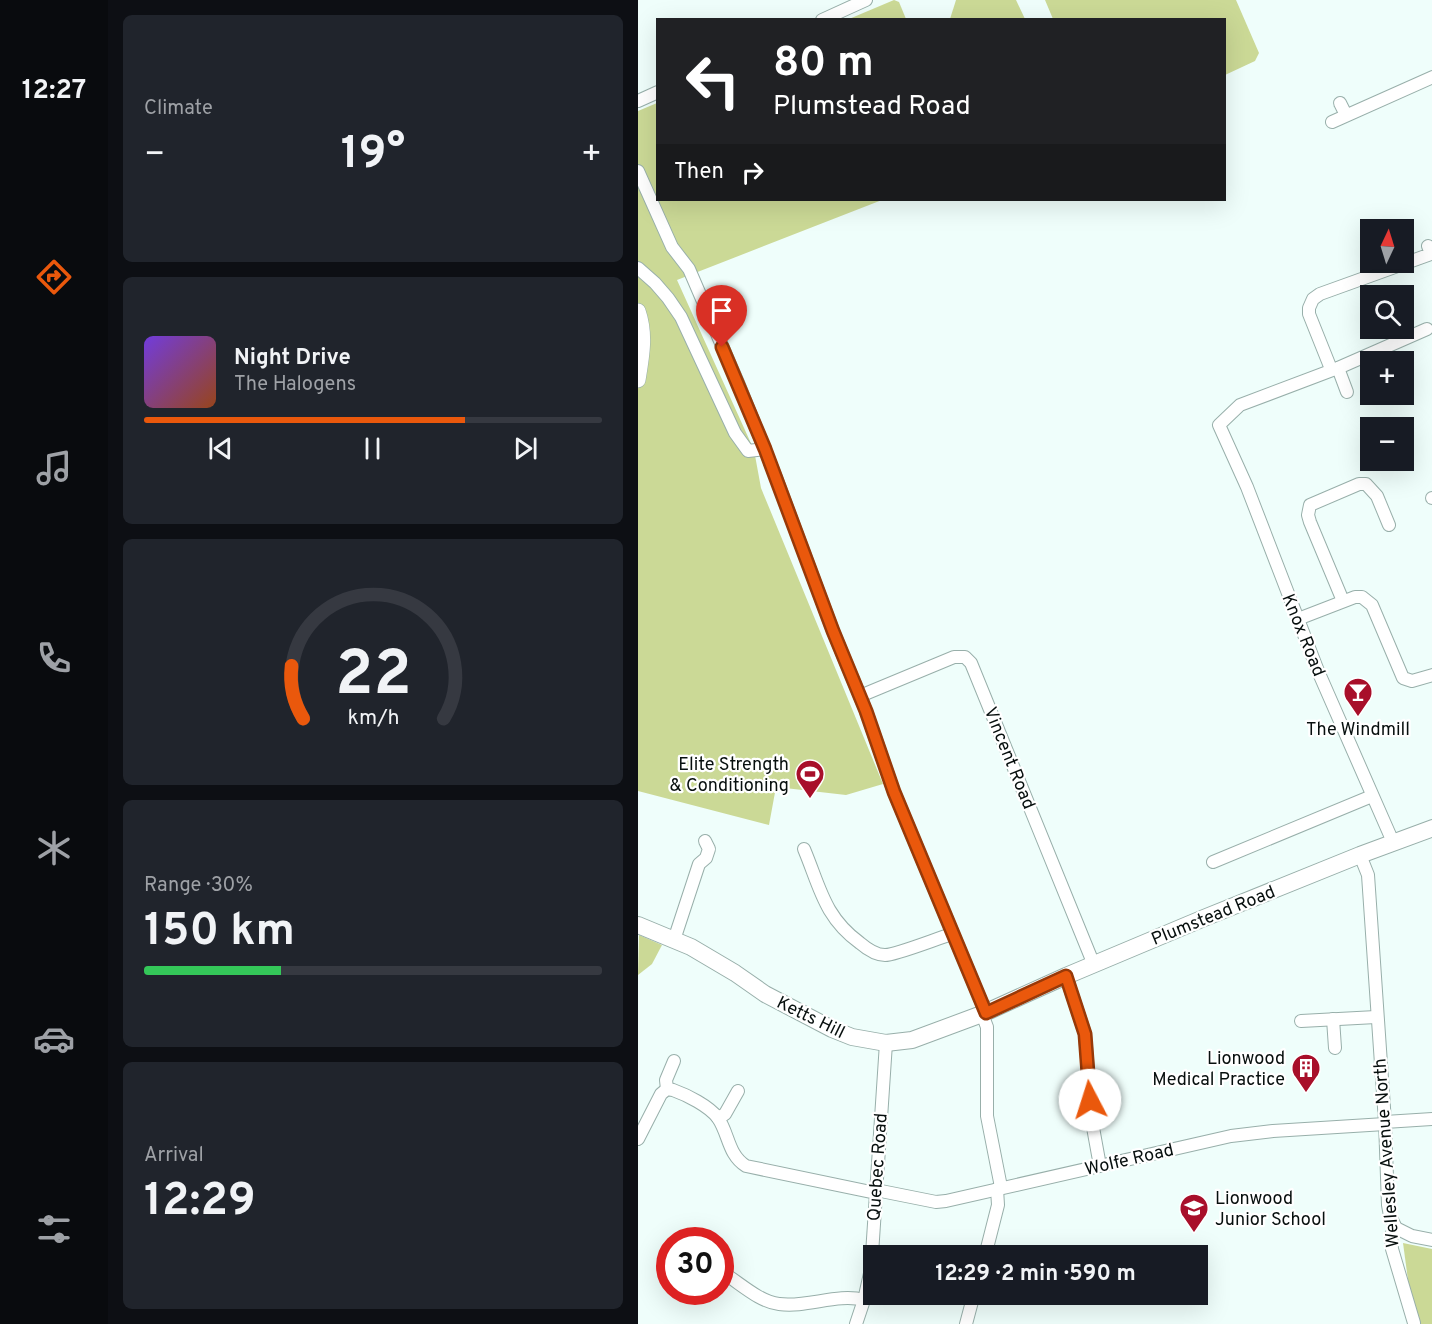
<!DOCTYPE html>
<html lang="en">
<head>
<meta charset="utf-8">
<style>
  body { margin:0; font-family:Overpass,sans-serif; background:#20242c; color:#f1f3f6; height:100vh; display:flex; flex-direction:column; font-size:22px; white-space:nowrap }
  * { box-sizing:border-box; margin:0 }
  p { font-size:20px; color:#9ea1a6 }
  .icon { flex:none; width:33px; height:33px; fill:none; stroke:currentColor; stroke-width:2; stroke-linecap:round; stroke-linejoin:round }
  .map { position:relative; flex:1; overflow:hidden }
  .side { display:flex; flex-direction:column; gap:15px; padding:15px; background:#0d0f14; width:530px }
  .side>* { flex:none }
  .top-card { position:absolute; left:18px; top:18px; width:570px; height:183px; border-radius:0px; box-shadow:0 6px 24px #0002; background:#202124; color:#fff; overflow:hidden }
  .needle { width:39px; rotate:4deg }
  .buttons { position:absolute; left:722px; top:219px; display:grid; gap:12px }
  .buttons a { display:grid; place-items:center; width:54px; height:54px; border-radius:0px; background:#171b24; box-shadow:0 6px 24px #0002; font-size:30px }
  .speed { position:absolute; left:18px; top:1227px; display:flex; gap:12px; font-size:30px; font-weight:700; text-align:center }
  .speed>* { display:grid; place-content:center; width:78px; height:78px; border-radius:50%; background:#171b24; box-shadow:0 6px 24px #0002; line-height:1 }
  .speed .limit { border:9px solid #d22; background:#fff; color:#111 }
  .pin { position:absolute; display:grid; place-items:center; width:51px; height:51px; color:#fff; margin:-62px -26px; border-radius:50% 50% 50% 0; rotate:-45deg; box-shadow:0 0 6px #0007 }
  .pin .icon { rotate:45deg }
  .me { position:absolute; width:66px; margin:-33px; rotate:355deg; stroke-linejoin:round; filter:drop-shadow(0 0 4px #0008) }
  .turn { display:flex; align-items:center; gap:21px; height:126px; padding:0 18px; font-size:27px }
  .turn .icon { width:78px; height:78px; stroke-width:2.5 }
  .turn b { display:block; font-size:42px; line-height:51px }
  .then { display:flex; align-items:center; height:57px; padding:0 18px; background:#0003; gap:12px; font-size:22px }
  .big { font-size:45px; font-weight:700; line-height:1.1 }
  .side .tile { flex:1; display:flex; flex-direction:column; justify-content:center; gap:9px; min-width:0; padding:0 21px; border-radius:9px; background:#20242c }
  .side .dial { align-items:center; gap:0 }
  .dial svg { height:156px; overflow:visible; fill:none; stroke:#363941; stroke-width:7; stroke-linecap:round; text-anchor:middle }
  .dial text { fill:#f1f3f6; stroke:none }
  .song { display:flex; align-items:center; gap:18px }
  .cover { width:72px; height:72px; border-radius:9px; background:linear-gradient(135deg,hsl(260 70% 55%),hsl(20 70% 35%)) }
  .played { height:6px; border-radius:3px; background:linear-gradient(90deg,#ea580c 70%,#363941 70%) }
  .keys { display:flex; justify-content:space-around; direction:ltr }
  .heat { display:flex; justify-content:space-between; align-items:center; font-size:33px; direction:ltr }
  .charge { height:9px; border-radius:4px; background:linear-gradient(90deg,#34c759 30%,#363941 0) }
  .trip { position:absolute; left:225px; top:1245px; width:345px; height:60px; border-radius:0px; background:#171b24; box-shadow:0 6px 24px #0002; font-weight:700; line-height:60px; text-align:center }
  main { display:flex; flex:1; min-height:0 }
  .dock { display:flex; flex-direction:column; width:108px; justify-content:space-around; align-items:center; background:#090b0e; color:#9ea1a6 }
  .dock .icon { width:42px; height:42px }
  .dock .selected { color:#ea580c }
  .dock b { font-size:27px; color:#f1f3f6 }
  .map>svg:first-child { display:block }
  .green { fill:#cbd996 }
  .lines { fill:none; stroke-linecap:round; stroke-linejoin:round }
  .minor-casing { stroke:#98afaa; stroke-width:14 }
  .tertiary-casing { stroke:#98afaa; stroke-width:16 }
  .secondary-casing { stroke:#98afaa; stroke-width:18 }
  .minor { stroke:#fff; stroke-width:12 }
  .tertiary { stroke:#fff; stroke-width:15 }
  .secondary { stroke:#fff; stroke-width:16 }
  .route-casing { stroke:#983908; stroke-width:15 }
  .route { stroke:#ea580c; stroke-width:10 }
  .labels { text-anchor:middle; stroke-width:4.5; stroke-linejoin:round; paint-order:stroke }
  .street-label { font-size:18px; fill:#070f0e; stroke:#fff }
  .poi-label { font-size:18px; fill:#070f0e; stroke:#fff; text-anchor:end }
</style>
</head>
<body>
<main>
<nav class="dock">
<b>12:27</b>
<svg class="icon selected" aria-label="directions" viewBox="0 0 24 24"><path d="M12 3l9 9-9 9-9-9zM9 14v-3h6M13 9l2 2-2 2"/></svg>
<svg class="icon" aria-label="music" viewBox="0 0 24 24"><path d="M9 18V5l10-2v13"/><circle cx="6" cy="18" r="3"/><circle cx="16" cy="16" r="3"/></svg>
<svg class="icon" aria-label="phone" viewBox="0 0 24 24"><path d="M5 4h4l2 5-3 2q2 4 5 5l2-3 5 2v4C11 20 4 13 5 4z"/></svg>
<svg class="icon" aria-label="climate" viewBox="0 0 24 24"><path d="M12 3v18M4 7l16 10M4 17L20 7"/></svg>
<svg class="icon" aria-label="car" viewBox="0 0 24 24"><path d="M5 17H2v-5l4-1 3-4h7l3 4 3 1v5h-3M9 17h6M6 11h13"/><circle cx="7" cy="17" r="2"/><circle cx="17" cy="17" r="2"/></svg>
<svg class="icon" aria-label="filters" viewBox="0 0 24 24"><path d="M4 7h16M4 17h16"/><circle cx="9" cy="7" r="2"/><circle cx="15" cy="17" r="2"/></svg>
</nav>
<section class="side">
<div class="tile"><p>Climate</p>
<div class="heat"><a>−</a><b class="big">19°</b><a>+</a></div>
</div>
<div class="tile">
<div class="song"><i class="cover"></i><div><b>Night Drive</b><p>The Halogens</p></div></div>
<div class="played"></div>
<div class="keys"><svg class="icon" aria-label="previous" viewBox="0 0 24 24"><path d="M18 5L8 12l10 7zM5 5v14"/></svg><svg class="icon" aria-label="pause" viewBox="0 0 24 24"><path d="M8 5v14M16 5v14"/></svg><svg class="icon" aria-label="next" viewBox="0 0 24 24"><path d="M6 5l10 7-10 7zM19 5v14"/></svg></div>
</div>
<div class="tile dial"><svg viewBox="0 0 100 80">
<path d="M14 69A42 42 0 1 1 86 69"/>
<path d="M14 69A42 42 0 0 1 8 42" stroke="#ea580c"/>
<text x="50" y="56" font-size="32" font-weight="700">22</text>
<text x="50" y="72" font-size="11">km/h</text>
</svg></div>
<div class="tile"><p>Range · 30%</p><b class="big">150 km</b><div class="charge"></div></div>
<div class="tile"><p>Arrival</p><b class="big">12:29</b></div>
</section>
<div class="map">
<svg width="795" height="1324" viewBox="0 0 795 1324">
  <rect width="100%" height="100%" fill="#effefb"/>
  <g class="green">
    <path d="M256,0L261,2L268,19H211Z"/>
    <path d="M318,0H378L387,19H312Z"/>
    <path d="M407,0H598L621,53L617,61L587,75L586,20L415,19Z"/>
    <path d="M19,103L20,200H244L39,280L116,450L123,488L245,784L208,795L138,787L131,825L0,791V111Z"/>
    <path d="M1,935L24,945L14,964L0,975Z"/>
    <path d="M765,1243L794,1249V1324H776Z"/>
  </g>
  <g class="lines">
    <g class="minor-casing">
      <g id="minor">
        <path d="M184,20L228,0"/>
        <path d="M0,101L20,92"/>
        <path d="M702,103L708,115"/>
        <path d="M694,122L795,77"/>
        <path d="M0,171L34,247L51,269L101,385L137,475L195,631L228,711L256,792L348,1013"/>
        <path d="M0,268L17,283L30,298L43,317L97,433L110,451L127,449"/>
        <path d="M700,368L709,392"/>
        <path d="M693,369L671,314V308L675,299L682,294L793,254L790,246"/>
        <path d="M794,498H795"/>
        <path d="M705,601L672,522L670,515L672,505L721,484H728L739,496L751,525"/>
        <path d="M660,619L717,597H724L734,605L765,678L774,681L795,675"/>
        <path d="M222,696L316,657H327L333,663L456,965"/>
        <path d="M755,842L680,671L609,487L581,425L602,405L700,368L789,329"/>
        <path d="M166,849C182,887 186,917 222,943C229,949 238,955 247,955C258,955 300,938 314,934"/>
        <path d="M722,855L730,875L747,1122L750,1205L752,1216L758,1228L774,1236L795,1240"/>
        <path d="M575,862L734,796"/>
        <path d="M36,940L61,864L68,858L71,849L67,841"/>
        <path d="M428,976L447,1034L454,1122L462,1166"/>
        <path d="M344,1014L349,1027V1116L363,1187"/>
        <path d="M695,1019L697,1048"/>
        <path d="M663,1021L738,1017"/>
        <path d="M29,1089L28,1080L36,1061"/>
        <path d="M80,1118L87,1114L100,1091"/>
        <path d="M747,1122L795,1119"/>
        <path d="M0,1139L23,1094L29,1089L35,1090C49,1095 71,1106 80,1118C91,1134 90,1155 108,1166L233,1192L243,1191L298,1202L308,1201L593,1136L635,1131L747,1124"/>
        <path d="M758,1228L753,1235L754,1249L776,1323"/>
        <path d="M347,1256L360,1205L359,1189"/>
        <path d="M87,1274C103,1284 122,1302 141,1304C169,1308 199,1293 226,1300"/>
        <path d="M218,1324L226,1300L233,1269L248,1043"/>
        <path d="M328,1324L336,1294"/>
      </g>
    </g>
    <g class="tertiary-casing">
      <path id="tertiary" d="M0,311C8,334 4,356 0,380"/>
    </g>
    <g class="secondary-casing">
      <path id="secondary" d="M0,925L53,947L97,973L127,994L194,1029L214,1037L248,1043L274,1040L344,1014L428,976L566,918L722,855L795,828"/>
    </g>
    <use href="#minor" class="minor"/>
    <use href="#tertiary" class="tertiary"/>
    <use href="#secondary" class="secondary"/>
  </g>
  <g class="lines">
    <g class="route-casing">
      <path id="route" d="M84,347L127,449L195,631L228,711L256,792L348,1013L428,976L447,1034L452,1100"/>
    </g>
    <use href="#route" class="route"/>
  </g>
  <defs>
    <g id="bar-pin" transform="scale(1.5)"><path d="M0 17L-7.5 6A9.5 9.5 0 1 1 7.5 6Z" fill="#a80f2a" stroke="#fff"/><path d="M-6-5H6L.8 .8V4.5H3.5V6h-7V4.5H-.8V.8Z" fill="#fff"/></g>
    <g id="stadium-pin" transform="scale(1.5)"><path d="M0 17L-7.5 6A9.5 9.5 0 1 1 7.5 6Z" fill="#a80f2a" stroke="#fff"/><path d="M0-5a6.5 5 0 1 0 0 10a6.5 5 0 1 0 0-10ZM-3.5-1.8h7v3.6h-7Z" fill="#fff"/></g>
    <g id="building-pin" transform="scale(1.5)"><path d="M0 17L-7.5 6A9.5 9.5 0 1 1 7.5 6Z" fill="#a80f2a" stroke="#fff"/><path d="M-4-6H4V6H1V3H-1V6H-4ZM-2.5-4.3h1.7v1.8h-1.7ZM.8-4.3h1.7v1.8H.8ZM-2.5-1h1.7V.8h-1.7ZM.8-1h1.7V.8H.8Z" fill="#fff"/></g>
    <g id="school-pin" transform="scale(1.5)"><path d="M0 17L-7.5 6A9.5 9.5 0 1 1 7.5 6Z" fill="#a80f2a" stroke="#fff"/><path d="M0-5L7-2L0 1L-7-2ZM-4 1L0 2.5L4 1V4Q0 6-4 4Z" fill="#fff"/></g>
  </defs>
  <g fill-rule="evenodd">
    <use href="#bar-pin" x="720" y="692"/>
    <use href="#stadium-pin" x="172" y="774"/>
    <use href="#building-pin" x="668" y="1068"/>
    <use href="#school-pin" x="556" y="1208"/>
  </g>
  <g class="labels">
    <g class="street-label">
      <text transform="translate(666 635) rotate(68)" y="6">Knox Road</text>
      <text transform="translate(372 758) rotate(68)" y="6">Vincent Road</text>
      <text transform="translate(575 915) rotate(-22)" y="6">Plumstead Road</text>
      <text transform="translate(173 1017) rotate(26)" y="6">Ketts Hill</text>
      <text transform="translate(748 1153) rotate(-94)" y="6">Wellesley Avenue North</text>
      <text transform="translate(491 1159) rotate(-13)" y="6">Wolfe Road</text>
      <text transform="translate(239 1167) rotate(-86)" y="6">Quebec Road</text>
    </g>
    <g class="poi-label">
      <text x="720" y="735" text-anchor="middle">The Windmill</text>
      <text x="151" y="770">Elite Strength<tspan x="151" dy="21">&amp; Conditioning</tspan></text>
      <text x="647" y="1064">Lionwood<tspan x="647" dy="21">Medical Practice</tspan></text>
      <text x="577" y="1204" text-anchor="start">Lionwood<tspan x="577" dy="21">Junior School</tspan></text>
    </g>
  </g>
</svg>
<div class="buttons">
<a><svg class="needle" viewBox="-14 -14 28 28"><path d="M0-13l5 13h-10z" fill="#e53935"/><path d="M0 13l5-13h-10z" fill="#9ea1a6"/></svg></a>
<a><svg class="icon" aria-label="search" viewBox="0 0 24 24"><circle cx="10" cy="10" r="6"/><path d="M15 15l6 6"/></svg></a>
<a>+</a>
<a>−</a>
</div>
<div class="speed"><div class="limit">30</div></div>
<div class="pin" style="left:84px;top:347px;background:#d93025"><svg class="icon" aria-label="arrive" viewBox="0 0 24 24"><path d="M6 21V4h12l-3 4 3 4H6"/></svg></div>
<svg class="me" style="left:452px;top:1100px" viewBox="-20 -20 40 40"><circle r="19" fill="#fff"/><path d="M0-13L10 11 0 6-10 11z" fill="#ea580c"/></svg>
<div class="trip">12:29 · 2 min · 590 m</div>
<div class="top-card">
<div class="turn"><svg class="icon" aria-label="left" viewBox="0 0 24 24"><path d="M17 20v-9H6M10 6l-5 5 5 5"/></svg><div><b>80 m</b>Plumstead Road</div></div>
<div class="then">Then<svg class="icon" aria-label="right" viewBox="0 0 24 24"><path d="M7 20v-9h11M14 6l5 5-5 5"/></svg></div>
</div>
</div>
</main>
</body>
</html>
